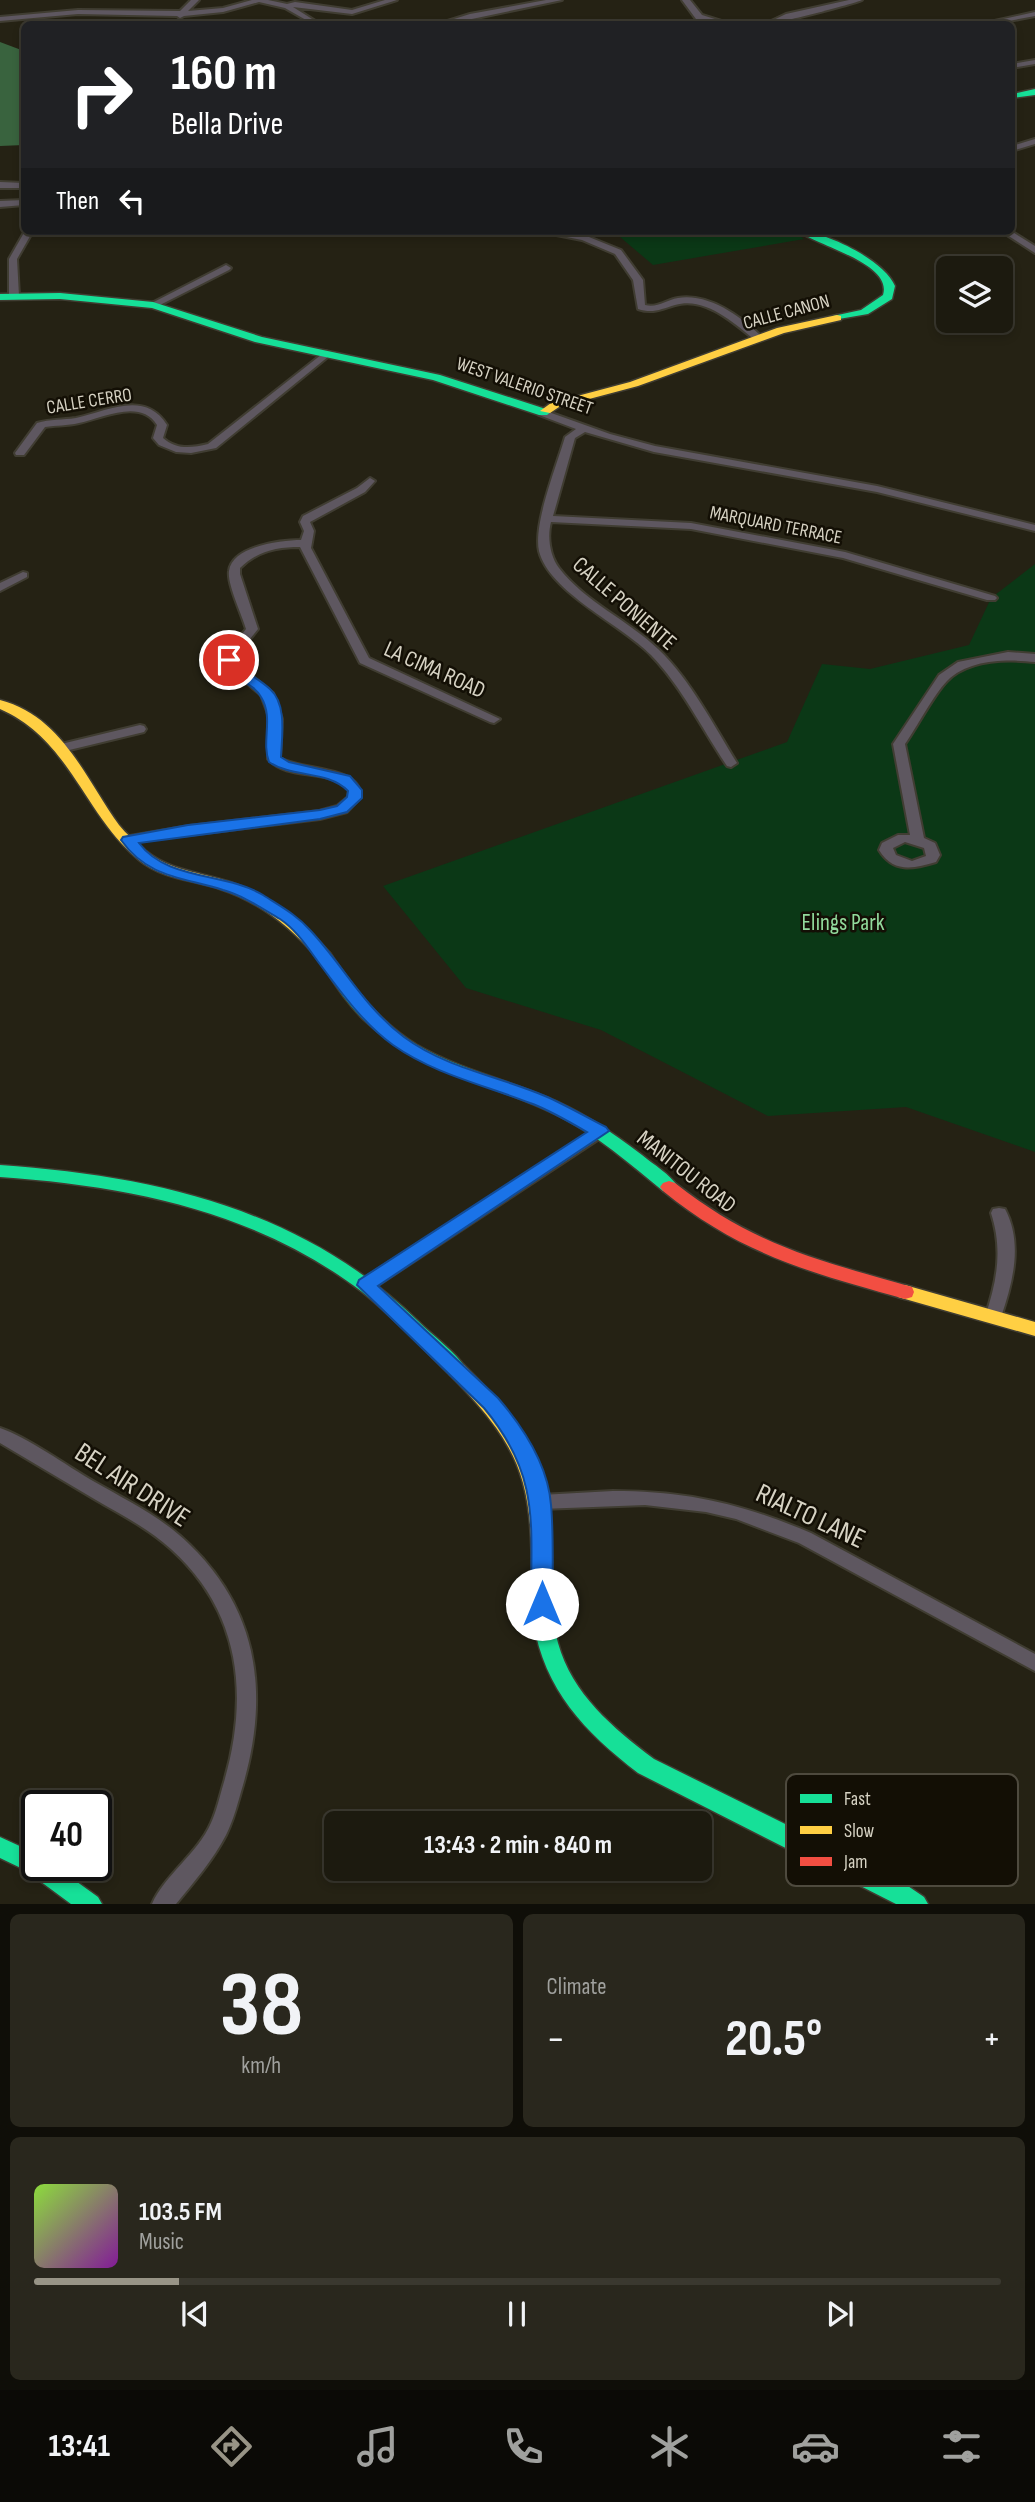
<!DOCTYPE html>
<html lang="en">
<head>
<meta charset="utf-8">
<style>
  body { margin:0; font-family:"Sofia Sans Condensed",sans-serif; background:#29271d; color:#f1f3f6; height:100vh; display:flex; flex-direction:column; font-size:26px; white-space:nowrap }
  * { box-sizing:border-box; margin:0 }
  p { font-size:23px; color:#a0a19e }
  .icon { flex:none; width:38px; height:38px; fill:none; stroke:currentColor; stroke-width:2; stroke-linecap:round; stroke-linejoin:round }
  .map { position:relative; height:1904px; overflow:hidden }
  .details { display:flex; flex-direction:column; gap:10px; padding:10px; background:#0f0e08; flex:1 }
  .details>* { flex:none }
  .hud { position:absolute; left:21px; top:21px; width:994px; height:214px; border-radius:10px; box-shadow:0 4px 10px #0003,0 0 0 2px #3a382f; background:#202124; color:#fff; overflow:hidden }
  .fabs { position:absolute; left:936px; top:256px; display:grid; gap:14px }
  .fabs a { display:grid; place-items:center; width:77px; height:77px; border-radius:10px; background:#1c1a0f; box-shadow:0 4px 10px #0003,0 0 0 2px #3a382f; font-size:35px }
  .speed { position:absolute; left:21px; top:1790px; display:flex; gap:14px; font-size:35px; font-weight:700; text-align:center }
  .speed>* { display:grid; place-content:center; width:91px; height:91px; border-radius:50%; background:#1c1a0f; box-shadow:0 4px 10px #0003,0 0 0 2px #3a382f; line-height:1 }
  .speed .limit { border:4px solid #111; border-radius:10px; background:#fff; color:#111 }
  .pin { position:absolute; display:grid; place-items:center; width:60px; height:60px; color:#fff; margin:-30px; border:4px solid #fff; border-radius:50%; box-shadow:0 2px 7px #0007 }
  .me { position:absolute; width:77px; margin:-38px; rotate:0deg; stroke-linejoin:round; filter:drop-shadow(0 0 5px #0008) }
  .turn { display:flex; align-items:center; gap:24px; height:147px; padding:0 35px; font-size:32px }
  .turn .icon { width:91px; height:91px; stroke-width:2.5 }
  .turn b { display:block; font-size:49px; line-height:60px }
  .then { display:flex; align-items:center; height:66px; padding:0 35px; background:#0003; gap:14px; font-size:26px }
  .big { font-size:52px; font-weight:700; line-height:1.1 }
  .details .widget { flex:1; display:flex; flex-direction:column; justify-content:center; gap:10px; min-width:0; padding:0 24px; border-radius:10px; background:#29271d }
  .details .dial { align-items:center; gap:0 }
  .dial b { font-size:91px; line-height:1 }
  .song { display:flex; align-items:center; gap:21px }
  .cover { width:84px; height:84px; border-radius:10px; background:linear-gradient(135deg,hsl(90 70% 55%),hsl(290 70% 35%)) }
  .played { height:7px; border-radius:4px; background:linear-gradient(90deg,#989486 15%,#3a382f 15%) }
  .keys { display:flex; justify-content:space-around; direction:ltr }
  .heat { display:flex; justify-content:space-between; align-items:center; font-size:38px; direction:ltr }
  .details .tiles { flex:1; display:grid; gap:10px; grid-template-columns:1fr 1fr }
  .widget:last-child { grid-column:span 2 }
  .trip { position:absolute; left:324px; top:1811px; width:388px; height:70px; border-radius:10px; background:#1c1a0f; box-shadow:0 4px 10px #0003,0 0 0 2px #3a382f; font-weight:700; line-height:70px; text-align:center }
  .tabs { display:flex; height:112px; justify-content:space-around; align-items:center; background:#0b0a06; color:#a0a19e }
  .tabs .icon { width:49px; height:49px }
  .tabs .current { color:#989486 }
  .tabs b { font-size:32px; color:#f1f3f6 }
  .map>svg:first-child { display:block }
  .green { fill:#0b3816 }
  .forest { fill:#39633e }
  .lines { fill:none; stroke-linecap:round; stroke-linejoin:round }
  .street-casing { stroke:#403d32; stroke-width:4 }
  .fast-casing { stroke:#403d32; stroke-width:3 }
  .slow-casing { stroke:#403d32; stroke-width:3 }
  .jam-casing { stroke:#403d32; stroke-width:3 }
  .street { fill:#5e5760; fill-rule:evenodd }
  .fast { fill:#16e098; fill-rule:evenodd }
  .slow { fill:#ffcf43; fill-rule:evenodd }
  .jam { fill:#f24e42; fill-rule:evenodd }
  .route { fill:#1a73e8; stroke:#114b97; stroke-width:2 }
  .labels { text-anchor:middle; stroke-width:5; stroke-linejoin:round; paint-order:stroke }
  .far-street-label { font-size:19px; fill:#d6d2c3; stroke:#130f05 }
  .street-label { font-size:23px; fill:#d6d2c3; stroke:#130f05 }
  .park-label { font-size:23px; fill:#92db9c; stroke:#130f05 }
  .near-street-label { font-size:28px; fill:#d6d2c3; stroke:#130f05 }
  .key { fill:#130f05; stroke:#4e4a3e; stroke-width:2 }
  .key-label { font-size:19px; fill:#d6d2c3 }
</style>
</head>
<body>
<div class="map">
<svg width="1035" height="1904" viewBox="0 0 1035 1904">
  <rect width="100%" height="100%" fill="#252214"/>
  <g class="green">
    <path d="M613,231H794L804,239L653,265Z"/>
    <path d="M1035,564V1152L906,1107L768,1116L601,1030L466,988L383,886L787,742L822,664L870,669L969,645L991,598Z"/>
  </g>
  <path class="forest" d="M0,42L24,51V145L0,146Z"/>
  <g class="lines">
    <g class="street-casing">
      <g id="street">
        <path d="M191,0H199L188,11L223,8L252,0H268L287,4L295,2L352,10L385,0H397L352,14L293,7L320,24H313L285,8L259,2L223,12L184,16L180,18L177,16L78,14L0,21V17L78,10L180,11Z"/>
        <path d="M546,0H562L448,24H438L470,14Z"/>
        <path d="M682,0H690L702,15L731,24H720L696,19Z"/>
        <path d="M849,0H862C853,4 773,25 765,24L786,14Z"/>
        <path d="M1035,12V16L993,24H981Z"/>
        <path d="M1035,60V64L1012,68V64Z"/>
        <path d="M1035,139V144L1012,151V146Z"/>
        <path d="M0,182L24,183V188H0Z"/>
        <path d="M24,200V205L0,207V201Z"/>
        <path d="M25,231H33L17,259L19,296L14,299L9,296V259Z"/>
        <path d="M536,231H557L584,235L621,250L643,280L645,305C658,308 666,300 678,298C709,293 742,317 763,338L755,340C734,323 705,296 675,305C661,309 653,314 638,309L633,280L615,254L582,240Z"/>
        <path d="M1001,231H1011L1035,246V253Z"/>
        <path d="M226,265L231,268L229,270L156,307L148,305Z"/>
        <path d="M326,351L331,354L329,356L216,448L191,453L176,452L159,445L153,438L157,425C141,398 102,418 79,423C67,426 56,425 45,427L24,455H16L15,453L37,423C50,419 63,420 76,418C108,411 145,390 167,425L163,438C176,450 192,448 208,444Z"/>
        <path d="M543,410L610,434L655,446L877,486L1035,525V531L877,492L654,452L585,432L575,438L553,516L691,523L845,552L995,596L997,598L995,600H987L843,558L691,529L551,522C547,537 550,556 559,568C585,602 628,620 658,649C690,679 714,726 737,763L731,767L727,766C702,729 682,687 651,655C622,625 549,592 539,551C533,524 557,465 565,437L576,429L539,415V411Z"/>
        <path d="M370,478L375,481L365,492L310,522L314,531L311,548L369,658L500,719L494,723L490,722L360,663L300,547C277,547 257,551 240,568V574L258,629L238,654L235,662L273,693L282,719L280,758C300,771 364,765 360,798L347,812L320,819L124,843L122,840L124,837L189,826L319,811L337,806L348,797L349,790C328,767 289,782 268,759L270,719L261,695L223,663L227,653L246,629C242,615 227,584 229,571C232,546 282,540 301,540L304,531L300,522L303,516L357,488Z"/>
        <path d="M23,572L27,573V577L0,591V583Z"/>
        <path d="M1008,652L1035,654V662C1007,659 969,659 947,681C934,694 917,727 905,744L924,838L935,843L940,855L936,862C913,869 893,873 879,850L882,843L898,835H910L893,744L939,675L958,662ZM905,842L924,848L926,856L912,861L896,855L893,848Z"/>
        <path d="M140,725L144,726L146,729L144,732L61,752L55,748L57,745Z"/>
        <path d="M600,1126L608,1131L605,1135L372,1289H360L358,1285L360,1281Z"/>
        <path d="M999,1208L1005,1209C1023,1243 1013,1282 1001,1317L999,1321H987L985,1317C997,1281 1003,1250 991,1213L993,1209Z"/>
        <path d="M0,1428C27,1437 67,1466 93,1481C126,1500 162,1517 190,1545C259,1612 269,1695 243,1785C238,1802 234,1819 226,1835C213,1860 194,1882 176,1904H152C164,1876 198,1853 211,1823C217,1810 220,1795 224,1782C249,1696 241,1612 171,1549C149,1529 122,1515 96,1500C64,1481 32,1462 0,1443Z"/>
        <path d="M613,1491C688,1491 742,1504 811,1533L1035,1654V1671L799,1543L736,1519L706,1512L645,1505L541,1509L535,1507L532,1502L535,1497L541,1495Z"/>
      </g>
    </g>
    <g class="fast-casing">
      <g id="fast">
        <path d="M1035,89V95L1012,98V94Z"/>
        <path d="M798,231C825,231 884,260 895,286L892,299L868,314L833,320V316L861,310L883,295C893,263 817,246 798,231Z"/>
        <path d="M60,293L153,302L262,337L440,375L552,411L547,415H539L433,380L255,342L152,308L60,299L0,300V294Z"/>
        <path d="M324,951L330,953C355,989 379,1022 417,1045C457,1068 504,1079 546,1097C581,1111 612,1132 642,1155C654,1165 670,1174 678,1187L675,1191H663C630,1164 597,1135 559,1116C494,1083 419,1072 364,1020C345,1002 331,978 316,956Z"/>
        <path d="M0,1165C156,1176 302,1209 418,1321C433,1336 456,1352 467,1370L464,1375L457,1377L450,1375C421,1347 393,1316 361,1291C255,1211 129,1186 0,1177Z"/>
        <path d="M542,1576L549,1578C558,1594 553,1624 558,1643C572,1694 613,1728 654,1759L902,1882L924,1897L928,1904H896L638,1773C584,1731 545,1691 533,1621C531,1608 529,1589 535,1578Z"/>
        <path d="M0,1837L37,1854V1866H55L98,1897L102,1904H71L25,1870L0,1858Z"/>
      </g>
    </g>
    <g class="slow-casing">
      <g id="slow">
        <path d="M837,315L841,316V320L784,333L638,386L559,407L550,413L540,411L551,403L630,382L777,328Z"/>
        <path d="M0,700C62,716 85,778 119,825C126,834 137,843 146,851C170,871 201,872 230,882C271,896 302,921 330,953L332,956L330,959H318C291,927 260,902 220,889C193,880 162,879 139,860C84,815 70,739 0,709Z"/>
        <path d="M905,1285L1035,1322V1336L898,1297L896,1292L898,1287Z"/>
        <path d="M457,1363L464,1365C540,1440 552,1478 552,1584L549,1590L542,1592L535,1590L532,1584C532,1481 523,1449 450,1375L447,1370L450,1365Z"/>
      </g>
    </g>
    <g class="jam-casing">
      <path id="jam" d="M669,1181L675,1183C755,1246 817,1260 912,1287L914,1292L912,1297L905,1299C809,1272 742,1255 663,1191L660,1187L663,1183Z"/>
    </g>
    <use href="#street" class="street"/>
    <use href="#fast" class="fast"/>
    <use href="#slow" class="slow"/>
    <use href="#jam" class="jam"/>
  </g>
  <path class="route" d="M229,656L233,657C242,672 257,677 270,689C287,704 282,736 281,757L289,762L350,776L362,790V798L347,812L320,819L139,843C167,881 225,872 263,895C280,906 297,915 310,930C343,965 364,1007 404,1037C446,1068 498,1076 545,1096C566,1105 586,1117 606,1127L609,1131L378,1286L498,1398C523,1427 548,1465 551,1505C554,1537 552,1571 553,1604L550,1610L542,1612L535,1610L531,1604C531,1523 540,1475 484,1408L357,1285L359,1280L587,1132C569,1122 550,1110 530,1103C484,1085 434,1074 393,1045C364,1024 343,995 322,967C309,950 298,931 280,919C261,908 244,896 223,890C182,877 148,878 121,840L123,837L188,825L320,810L337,806L347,797L348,791C328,770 292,778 269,762C261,741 274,718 261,697C252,681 229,678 222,660Z"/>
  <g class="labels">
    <g class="far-street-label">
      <text transform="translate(786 311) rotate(-15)" y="7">CALLE CANON</text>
      <text transform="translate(525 385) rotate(19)" y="7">WEST VALERIO STREET</text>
      <text transform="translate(89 400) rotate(-9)" y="7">CALLE CERRO</text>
      <text transform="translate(776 524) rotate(11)" y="7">MARQUARD TERRACE</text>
    </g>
    <g class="street-label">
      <text transform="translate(625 603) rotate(41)" y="8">CALLE PONIENTE</text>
      <text transform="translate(435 669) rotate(24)" y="8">LA CIMA ROAD</text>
      <text transform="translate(687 1171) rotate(38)" y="8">MANITOU ROAD</text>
    </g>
    <g class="park-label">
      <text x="843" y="930">Elings Park</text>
    </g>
    <g class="near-street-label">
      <text transform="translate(133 1484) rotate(33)" y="10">BEL AIR DRIVE</text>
      <text transform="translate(811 1515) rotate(25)" y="10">RIALTO LANE</text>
    </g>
  </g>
  <rect x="786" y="1774" width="232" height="112" rx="10" class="key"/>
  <rect x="800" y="1794" width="32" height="9" fill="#16e098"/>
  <rect x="800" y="1826" width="32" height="8" fill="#ffcf43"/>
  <rect x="800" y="1857" width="32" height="9" fill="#f24e42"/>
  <g class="key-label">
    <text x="844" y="1805">Fast</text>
    <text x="844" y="1837">Slow</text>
    <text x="844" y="1868">Jam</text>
  </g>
</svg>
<div class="fabs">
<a><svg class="icon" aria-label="layers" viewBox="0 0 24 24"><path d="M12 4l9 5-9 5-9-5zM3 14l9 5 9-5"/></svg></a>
</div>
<div class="speed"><div class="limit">40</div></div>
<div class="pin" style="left:229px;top:660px;background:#d93025"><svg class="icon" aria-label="arrive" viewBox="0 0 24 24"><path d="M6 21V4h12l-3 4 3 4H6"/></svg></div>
<svg class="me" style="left:542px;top:1604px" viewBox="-20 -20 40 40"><circle r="19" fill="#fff"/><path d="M0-13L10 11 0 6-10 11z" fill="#1a73e8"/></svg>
<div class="trip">13:43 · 2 min · 840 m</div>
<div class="hud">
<div class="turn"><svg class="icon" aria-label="right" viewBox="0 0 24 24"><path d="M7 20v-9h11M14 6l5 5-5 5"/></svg><div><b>160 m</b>Bella Drive</div></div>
<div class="then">Then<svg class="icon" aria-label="left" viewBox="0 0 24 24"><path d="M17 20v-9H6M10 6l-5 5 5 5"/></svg></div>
</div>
</div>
<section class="details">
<div class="tiles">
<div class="widget dial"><b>38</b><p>km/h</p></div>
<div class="widget"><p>Climate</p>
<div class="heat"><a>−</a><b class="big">20.5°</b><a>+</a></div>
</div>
<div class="widget">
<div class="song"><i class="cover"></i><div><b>103.5 FM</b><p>Music</p></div></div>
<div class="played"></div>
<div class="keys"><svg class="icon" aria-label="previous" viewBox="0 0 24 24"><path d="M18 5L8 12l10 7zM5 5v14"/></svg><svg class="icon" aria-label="pause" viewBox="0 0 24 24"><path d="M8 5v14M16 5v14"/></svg><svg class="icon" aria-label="next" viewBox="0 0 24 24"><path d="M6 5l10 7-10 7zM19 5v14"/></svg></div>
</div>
</div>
</section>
<nav class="tabs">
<b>13:41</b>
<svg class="icon current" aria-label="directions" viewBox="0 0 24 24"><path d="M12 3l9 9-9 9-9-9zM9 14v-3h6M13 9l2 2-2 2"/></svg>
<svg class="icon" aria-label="music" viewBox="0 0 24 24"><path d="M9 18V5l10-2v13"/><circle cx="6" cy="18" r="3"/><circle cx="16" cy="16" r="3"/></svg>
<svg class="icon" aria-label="phone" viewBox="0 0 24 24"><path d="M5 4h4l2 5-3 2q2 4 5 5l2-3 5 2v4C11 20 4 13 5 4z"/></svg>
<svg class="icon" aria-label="climate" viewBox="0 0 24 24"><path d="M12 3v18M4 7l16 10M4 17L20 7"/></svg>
<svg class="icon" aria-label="car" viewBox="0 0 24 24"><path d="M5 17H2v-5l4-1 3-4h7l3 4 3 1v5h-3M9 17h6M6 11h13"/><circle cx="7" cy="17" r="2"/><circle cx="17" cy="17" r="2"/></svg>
<svg class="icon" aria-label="filters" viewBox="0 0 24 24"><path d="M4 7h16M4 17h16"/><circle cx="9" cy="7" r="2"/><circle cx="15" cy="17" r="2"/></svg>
</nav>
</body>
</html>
